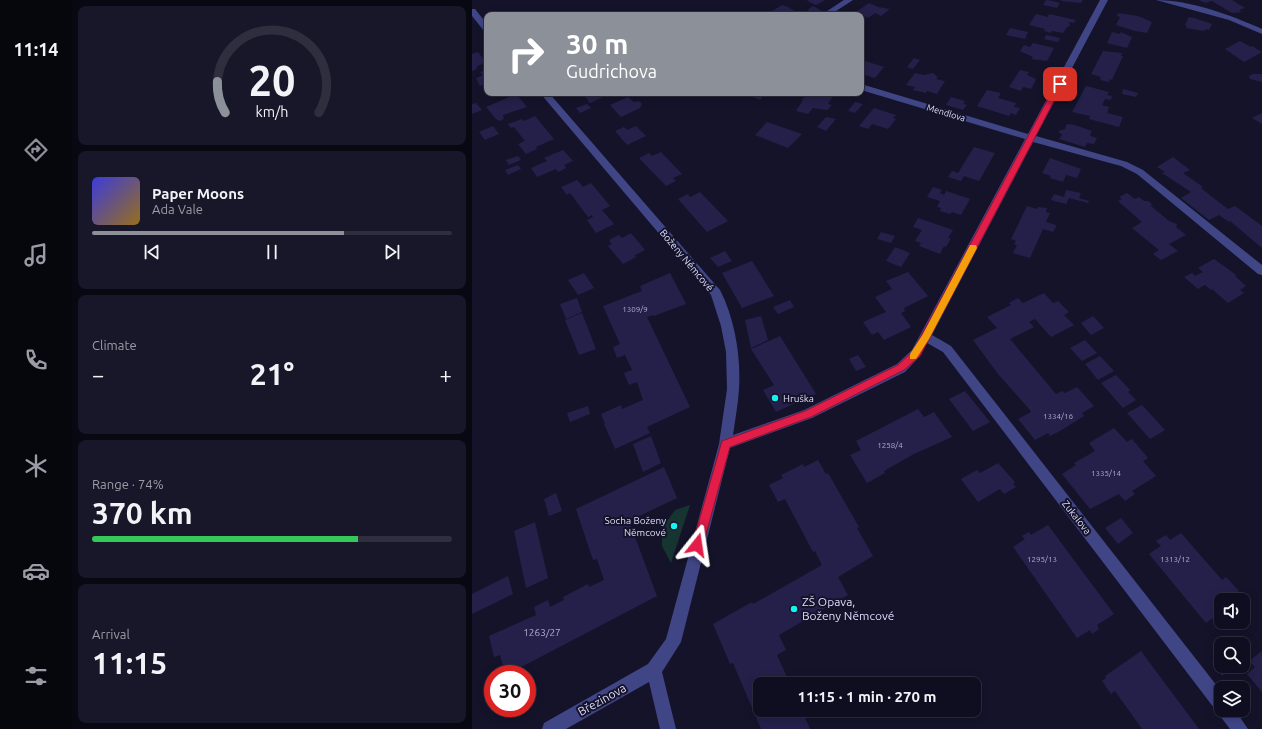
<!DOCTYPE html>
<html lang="en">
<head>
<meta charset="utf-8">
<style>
  body { margin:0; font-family:Ubuntu,sans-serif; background:#181729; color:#f1f3f6; height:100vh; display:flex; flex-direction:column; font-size:15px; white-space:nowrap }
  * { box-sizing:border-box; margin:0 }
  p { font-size:13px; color:#9b9ca5 }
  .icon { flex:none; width:22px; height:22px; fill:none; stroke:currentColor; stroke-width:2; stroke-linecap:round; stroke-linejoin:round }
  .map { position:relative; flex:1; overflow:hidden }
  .panel { display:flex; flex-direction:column; gap:6px; padding:6px; background:#080812; width:400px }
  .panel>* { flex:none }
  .guide { position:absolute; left:12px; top:12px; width:380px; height:84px; border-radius:8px; box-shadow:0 2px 10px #0003,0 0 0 1px #2f2e3e; background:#8c9099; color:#fff; overflow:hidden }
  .tools { position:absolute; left:742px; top:593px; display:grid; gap:8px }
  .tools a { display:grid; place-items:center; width:36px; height:36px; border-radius:8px; background:#0f0e20; box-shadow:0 2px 10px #0003,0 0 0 1px #2f2e3e; font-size:20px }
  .speed { position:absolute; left:12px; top:665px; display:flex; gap:8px; font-size:20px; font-weight:700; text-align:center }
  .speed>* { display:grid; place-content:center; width:52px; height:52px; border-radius:50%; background:#0f0e20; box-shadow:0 2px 10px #0003,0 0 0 1px #2f2e3e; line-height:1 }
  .speed .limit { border:6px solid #d22; background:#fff; color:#111 }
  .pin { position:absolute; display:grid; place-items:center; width:34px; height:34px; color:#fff; margin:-17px; border-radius:8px; box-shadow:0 2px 6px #0006 }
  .me { position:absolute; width:44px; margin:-22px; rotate:15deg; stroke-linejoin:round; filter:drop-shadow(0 0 3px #0008) }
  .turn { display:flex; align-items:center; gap:14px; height:84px; padding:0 16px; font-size:18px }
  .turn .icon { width:52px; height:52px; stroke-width:2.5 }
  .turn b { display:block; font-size:28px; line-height:34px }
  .big { font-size:30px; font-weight:700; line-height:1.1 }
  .panel .tile { flex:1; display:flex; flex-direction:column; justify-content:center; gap:6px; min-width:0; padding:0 14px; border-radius:8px; background:#181729 }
  .panel .dial { align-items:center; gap:0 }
  .dial svg { height:104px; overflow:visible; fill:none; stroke:#2f2e3e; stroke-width:7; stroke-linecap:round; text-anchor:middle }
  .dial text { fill:#f1f3f6; stroke:none }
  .song { display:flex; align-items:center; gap:12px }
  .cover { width:48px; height:48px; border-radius:6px; background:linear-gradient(135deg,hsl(240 70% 55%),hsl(40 70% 35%)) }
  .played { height:4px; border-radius:2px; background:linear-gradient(90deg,#8c9099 70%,#2f2e3e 70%) }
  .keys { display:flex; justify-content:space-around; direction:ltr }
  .heat { display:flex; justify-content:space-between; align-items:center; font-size:22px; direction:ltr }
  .charge { height:6px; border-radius:3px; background:linear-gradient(90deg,#34c759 74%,#2f2e3e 0) }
  .trip { position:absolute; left:281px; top:677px; width:228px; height:40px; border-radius:8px; background:#0f0e20; box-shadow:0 2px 10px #0003,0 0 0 1px #2f2e3e; font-weight:700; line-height:40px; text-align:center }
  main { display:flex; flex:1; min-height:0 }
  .menu { display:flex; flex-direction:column; width:72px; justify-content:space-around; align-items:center; background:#06060d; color:#9b9ca5 }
  .menu .icon { width:28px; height:28px }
  .menu .on { color:#8c9099 }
  .menu b { font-size:18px; color:#f1f3f6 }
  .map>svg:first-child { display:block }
  .green { fill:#163430 }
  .building { fill:#24204a }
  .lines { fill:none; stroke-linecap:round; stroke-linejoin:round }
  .minor { fill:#404586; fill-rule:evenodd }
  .route { fill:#e11d48; stroke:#92132f }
  .slow { fill:#f59e0b }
  .poi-dot { fill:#15f2f0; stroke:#14132a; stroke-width:1.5 }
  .labels { text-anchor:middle; stroke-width:4; stroke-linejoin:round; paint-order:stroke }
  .number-label { font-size:8px; fill:#b0aed0 }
  .far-street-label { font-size:9px; fill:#dedefd; stroke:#14132a }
  .street-label { font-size:10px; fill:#dedefd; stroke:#14132a }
  .poi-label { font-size:10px; fill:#dedefd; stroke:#14132a; text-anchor:start }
  .near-number-label { font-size:10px; fill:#b0aed0 }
  .near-poi-label { font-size:12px; fill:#dedefd; stroke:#14132a; text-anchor:start }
  .near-street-label { font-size:12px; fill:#dedefd; stroke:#14132a }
</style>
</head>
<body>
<main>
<nav class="menu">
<b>11:14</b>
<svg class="icon on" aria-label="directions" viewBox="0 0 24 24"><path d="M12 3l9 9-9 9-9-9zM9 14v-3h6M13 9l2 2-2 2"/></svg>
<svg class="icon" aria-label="music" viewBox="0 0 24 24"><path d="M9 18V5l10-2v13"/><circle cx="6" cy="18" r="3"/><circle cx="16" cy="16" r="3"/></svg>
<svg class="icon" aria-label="phone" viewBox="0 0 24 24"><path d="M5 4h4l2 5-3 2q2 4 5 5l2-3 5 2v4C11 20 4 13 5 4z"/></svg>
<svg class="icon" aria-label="climate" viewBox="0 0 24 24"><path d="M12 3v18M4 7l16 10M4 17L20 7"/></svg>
<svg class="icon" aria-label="car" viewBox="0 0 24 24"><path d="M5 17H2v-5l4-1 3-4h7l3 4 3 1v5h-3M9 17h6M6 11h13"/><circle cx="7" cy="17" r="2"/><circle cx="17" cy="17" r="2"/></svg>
<svg class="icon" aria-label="filters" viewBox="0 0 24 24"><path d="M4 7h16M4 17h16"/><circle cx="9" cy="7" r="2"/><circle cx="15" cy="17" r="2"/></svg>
</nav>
<section class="panel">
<div class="tile dial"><svg viewBox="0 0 100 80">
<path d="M14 69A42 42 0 1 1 86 69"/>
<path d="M14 69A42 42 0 0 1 8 45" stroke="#8c9099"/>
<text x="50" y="56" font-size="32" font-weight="700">20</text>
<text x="50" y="72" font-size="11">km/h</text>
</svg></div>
<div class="tile">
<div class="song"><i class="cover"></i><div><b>Paper Moons</b><p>Ada Vale</p></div></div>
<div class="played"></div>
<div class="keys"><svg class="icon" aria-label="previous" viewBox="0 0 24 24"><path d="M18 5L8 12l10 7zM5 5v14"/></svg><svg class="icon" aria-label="pause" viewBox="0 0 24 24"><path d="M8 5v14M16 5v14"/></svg><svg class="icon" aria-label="next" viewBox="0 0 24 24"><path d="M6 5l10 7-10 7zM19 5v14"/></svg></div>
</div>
<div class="tile"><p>Climate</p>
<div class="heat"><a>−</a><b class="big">21°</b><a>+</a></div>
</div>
<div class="tile"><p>Range · 74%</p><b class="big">370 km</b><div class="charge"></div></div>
<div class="tile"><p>Arrival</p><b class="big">11:15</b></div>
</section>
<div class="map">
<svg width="790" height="729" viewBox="0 0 790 729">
  <rect width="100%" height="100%" fill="#14132a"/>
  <path class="green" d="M218,505L199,563L190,546V528L203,510Z"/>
  <g class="building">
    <path d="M336,0H353L344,5L335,1Z"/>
    <path d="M574,0L581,1L588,3L585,8L571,5Z"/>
    <path d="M611,0L609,3L589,1V0Z"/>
    <path d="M727,0H760L773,8L767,10L770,12L760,13L740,1L733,3Z"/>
    <path d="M397,3L406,7L418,9L409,16L403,13L396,18L384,12Z"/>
    <path d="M310,5L316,7L329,15L295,14Z"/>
    <path d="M341,6L350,11L344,15L335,10Z"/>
    <path d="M108,12L155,14V15H106Z"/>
    <path d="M646,13L666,16L680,22L675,33L663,31L644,25L648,17L645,16Z"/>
    <path d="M564,14L576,17L577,14L604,20L602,23L597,22L598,26L595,27L591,33L580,31L579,33L572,31L573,29L557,25Z"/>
    <path d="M717,17L722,18L740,24L737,30L734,29L732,31L714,28L715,26L713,25Z"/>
    <path d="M538,28L556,32L553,39L534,35Z"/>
    <path d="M640,32L648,34L649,32L660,37L655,48L635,43Z"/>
    <path d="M574,35L588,38L586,42L572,39Z"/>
    <path d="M768,41L779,47L780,46L790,52L772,62L753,49Z"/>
    <path d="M561,43L582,48L575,61L559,59L561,57L548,51L552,45L558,47Z"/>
    <path d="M631,51L650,53L649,56H651L640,80L638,79L637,82L628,80L629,77L619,74Z"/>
    <path d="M6,52L14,62L4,67L5,69L0,71V54Z"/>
    <path d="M389,58L391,59L390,60L412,67L403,78L389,74Z"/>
    <path d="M442,58L448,60L441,69L435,67Z"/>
    <path d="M15,70V91L10,85L8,86L4,78L11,75L8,72Z"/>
    <path d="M548,70L557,72L555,75L564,79L559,89L551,87L549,91L537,87Z"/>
    <path d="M443,73L452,75L461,73L466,77L464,79L473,81L465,94L455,91L454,93L441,90L443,87L434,85Z"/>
    <path d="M781,74H790V82L778,79L777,76Z"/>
    <path d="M614,86L637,92L635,95L640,96L639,100L633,99L630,105L637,107L635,113L651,117L647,127L617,119L618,116L600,112Z"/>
    <path d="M651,89L666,93L664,97L650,94Z"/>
    <path d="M515,90L529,93L526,98L544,103L542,107L548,108L544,115L539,113L537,116L505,106Z"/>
    <path d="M110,93H137L138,94L118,103Z"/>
    <path d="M271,93H293L288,100Z"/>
    <path d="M338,93L352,95L354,93L362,95L356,104L360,105L355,110L341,108L336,114L324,111L331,100H329Z"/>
    <path d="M42,95L46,96L55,107L31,115L32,119L27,121L24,119L14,107Z"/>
    <path d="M156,97L162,102L167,101L170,104L168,108L149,117L138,105Z"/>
    <path d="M479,97L493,101L491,104L495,105L491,110L474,105Z"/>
    <path d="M383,102L391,104L383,113L376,111Z"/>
    <path d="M4,103L10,110L0,114V104Z"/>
    <path d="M115,104L119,108L108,113L104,108Z"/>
    <path d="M402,108L424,115L421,118L424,119L416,129L400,124L396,129L387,126Z"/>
    <path d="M790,113V124L780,118Z"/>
    <path d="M63,116L82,139L64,147L65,149L54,154L46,144L53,141L42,127L39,128L36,124L50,119L52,121Z"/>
    <path d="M354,117L364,119L354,131L345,127Z"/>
    <path d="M295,122L330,134L316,148L283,135Z"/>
    <path d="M595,124L603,125L620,131L618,136L625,138L622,144L615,143L613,147L587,139L590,135L586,131L593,129Z"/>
    <path d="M21,126L27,134L13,140L7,132Z"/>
    <path d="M164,126L174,136L155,145L143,131L152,127L155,130Z"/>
    <path d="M502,147L523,153L507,181L492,176L489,181L476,177L480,171L486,173Z"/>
    <path d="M91,150L101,161L92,165L94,168L86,172L84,169L65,177L59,168L75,161L72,158Z"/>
    <path d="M189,152L210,174L201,178L204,181L194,186L167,158L177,153L180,156Z"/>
    <path d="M46,156L49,160L37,165L34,160Z"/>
    <path d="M701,157L718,170L711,173L731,187L729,188L748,203L756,209L763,206L790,226V248L758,221L757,222L747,215L737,220L709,198L719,192L690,173L693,172L685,167Z"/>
    <path d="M578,158L609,169L605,178L594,175L591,182L578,178L579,176L570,173Z"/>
    <path d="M46,165L49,169L36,175L33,170Z"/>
    <path d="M105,180L111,187L119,183L138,206L130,210L142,224L124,233L115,220L121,217L120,215L116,217L98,193L95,195L89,187Z"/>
    <path d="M461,187L470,190L468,193L472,195L474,191L498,199L489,215L480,212L478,214L468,211L469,208L465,207L468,201L455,197Z"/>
    <path d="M594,190L609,193L607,198L617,201L616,203L597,198L594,204L579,200L582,194L592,197Z"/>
    <path d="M228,192L256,221L235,232L206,199L216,194L218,197Z"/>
    <path d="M655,193L663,199L667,197L672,201H676L680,204L679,206L697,221L705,224L704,227L714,235L697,244L706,251L689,260L681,254L687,250L660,228L670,222L646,201L650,199L647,197Z"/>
    <path d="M555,206L565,209L566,207L575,208L574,212L578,213L574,222L584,225V227L581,232L571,229L558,258L541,253L545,245L542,244L544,241L539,239Z"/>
    <path d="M446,218L481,230L476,238H479L474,247L472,246L468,254L447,246L449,243L443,241L450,230L441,227Z"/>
    <path d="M409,232L423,236L419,243L405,239Z"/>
    <path d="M159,233L173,250L163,255L164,257L151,264L136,246L140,244L137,240L147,235L150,238Z"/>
    <path d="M423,247L438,253L429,267L414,261Z"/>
    <path d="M253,251L260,261L246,267L238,258Z"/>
    <path d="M742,259L763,274L764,277L774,286L768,290L772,293L756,303L740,289L739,290L733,285L726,289L712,277L720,273L723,276L731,272L726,268Z"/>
    <path d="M280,261L302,296L270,308L250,273Z"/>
    <path d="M436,272L456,296L432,308L433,311L429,313L439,327L412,340L406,332L400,335L391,322L414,312L403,297L420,289L414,281Z"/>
    <path d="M112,273L122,288L106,295L96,280Z"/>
    <path d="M198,273L214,304L182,316L181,315L175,317L218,407L175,427L178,433L143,449L132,424H133L129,414L149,405L150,409L171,400L165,382L157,385L152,373L160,370L153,355L145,358L141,347L148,344L131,306L170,291L168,286Z"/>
    <path d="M572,293L581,303L586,301L597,312L592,315L602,325L579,337L563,319L557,322L562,327L538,339L584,394L590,391L593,393L605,387L622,406L610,413L612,416L588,431L578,436L576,433L563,440L546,419L559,412L557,409L526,374L501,340L525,328L515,317L539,305L537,303L546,298L551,303Z"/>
    <path d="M105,298L110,312L94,319L88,304Z"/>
    <path d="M318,300L322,307L306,314L301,307Z"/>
    <path d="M110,313L124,349L107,355L93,320Z"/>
    <path d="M289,316L296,340L279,348L273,320Z"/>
    <path d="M621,316L632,328L619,335L609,323Z"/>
    <path d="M308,336L344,394L304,412L291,390L302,385L279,349Z"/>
    <path d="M613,340L625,353L610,361L598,348Z"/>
    <path d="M386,355L394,367L384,371L377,359Z"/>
    <path d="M628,356L642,371L626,380L613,364Z"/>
    <path d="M644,375L658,390L656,392L664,400L651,408L629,383Z"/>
    <path d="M493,391L518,422L501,431L477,399Z"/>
    <path d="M670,405L693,430L678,439L655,413Z"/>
    <path d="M116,406L118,414L98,422L95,413Z"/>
    <path d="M446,409L452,417L462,412L480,437L442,454L412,471L413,473L395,483L378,455L389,450L384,441Z"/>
    <path d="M642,428L655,442L660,439L676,458L671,461L684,476L660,491L663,494L653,501L647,494L618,509L590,474L604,465L602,463L623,451L617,443Z"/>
    <path d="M179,436L189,463L171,472L161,444Z"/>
    <path d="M346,460L354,474L356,473L387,527L385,528L401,556L366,577L376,595L307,635L314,650L305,655L318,684H288V710H330L338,729H289L261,663L258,664L241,624L280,602L281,604L350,565L343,551L341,552L313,499L306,502L297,485L311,478L309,475L331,464L332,467Z"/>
    <path d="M526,463L543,482L541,484L544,487L532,494L528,489L506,502L489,479L505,470L508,473Z"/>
    <path d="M192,467L205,498L157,521L185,596L36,674H33L28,655L22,657L17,636L64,615L62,607L76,600L78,607L92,600L91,597L116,584L117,587L132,580L125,559L121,560L104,509Z"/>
    <path d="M84,493L90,511L77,516L72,499Z"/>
    <path d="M649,518L661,533L646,544L633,528Z"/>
    <path d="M63,522L76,578L54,588L42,531Z"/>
    <path d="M576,525L642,614L625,625L627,629L620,634L618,630L605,638L541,547L553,539L550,536L557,532L559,535Z"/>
    <path d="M709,533L750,580L754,577L767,591L762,595L767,600H749V612L734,623L677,554L689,546L684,541L694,535L698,540Z"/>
    <path d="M36,576L41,594L0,614V594Z"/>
    <path d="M669,651L727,729H670L643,691L639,694L630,681L634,678L633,676Z"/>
    <path d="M790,651V692L775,674L783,667L777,661Z"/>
    <path d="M749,654V666H762L750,676L740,662Z"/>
  </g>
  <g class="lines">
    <g class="minor">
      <path d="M372,0H381L358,15H349Z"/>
      <path d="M628,0H636L564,136L655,162L671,170L790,265V275L786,274L665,174L649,166L561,142L460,335L479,346L749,691V710H763L776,729H758L471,352L455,343L448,356L433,372L340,418L258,448L209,642L190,672L204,729H188L177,682L94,729H70L72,723L176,664L194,639L247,444L255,389L254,352L249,326L239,295L68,93H77L248,290C263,319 269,357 267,389C266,405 263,420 261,435L332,410L425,364L440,350L553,139L389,90V84L556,134Z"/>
      <path d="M684,0C718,0 759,15 790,29V34L757,20Z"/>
      <path d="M0,9H3L15,24V31H12L0,16Z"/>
    </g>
  </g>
  <path class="route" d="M588,82L591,84L448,356L432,370L339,417L258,447L231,545L229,549L225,550L222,549L220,545L250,441L333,411L426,365L441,351L584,84Z"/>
  <path class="slow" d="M498,245H504L505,248L457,339L444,359H438V354L451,334Z"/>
  <g class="poi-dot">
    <circle cx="303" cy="398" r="4"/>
    <circle cx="202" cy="526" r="4"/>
    <circle cx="322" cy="609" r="4"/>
  </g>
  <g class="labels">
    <g class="number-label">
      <text x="163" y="312">1309/9</text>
      <text x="586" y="419">1334/16</text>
      <text x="418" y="448">1258/4</text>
      <text x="634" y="476">1335/14</text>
      <text x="570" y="562">1295/13</text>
      <text x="703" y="562">1313/12</text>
    </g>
    <g class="far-street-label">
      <text transform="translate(474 113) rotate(17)" y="3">Mendlova</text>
    </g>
    <g class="street-label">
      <text transform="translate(215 260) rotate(50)" y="4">Boženy Němcové</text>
      <text transform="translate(605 517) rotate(52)" y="4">Zukalova</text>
    </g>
    <g class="poi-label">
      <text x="311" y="402">Hruška</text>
      <text x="194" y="524" text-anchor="end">Socha Boženy<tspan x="194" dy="12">Němcové</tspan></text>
    </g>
    <g class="near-number-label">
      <text x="70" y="636">1263/27</text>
    </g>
    <g class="near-poi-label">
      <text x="330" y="606">ZŠ Opava,<tspan x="330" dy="14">Boženy Němcové</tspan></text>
    </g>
    <g class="near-street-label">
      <text transform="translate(130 700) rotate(-29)" y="4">Březinova</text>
    </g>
  </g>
</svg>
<div class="tools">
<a><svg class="icon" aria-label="sound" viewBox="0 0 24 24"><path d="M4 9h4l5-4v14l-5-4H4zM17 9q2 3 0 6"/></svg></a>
<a><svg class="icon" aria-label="search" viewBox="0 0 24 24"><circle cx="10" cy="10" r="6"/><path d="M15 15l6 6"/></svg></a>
<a><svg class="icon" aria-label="layers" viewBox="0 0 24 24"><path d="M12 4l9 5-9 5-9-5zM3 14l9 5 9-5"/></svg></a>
</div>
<div class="speed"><div class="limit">30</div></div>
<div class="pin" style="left:588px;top:84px;background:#d93025"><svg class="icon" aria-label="arrive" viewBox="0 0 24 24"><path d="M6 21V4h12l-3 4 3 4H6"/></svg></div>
<svg class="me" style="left:225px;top:545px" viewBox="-20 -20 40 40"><path d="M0-17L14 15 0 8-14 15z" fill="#e11d48" stroke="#fff" stroke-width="4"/></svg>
<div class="trip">11:15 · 1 min · 270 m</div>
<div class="guide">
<div class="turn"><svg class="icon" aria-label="right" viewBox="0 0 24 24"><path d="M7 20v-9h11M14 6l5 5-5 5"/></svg><div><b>30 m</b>Gudrichova</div></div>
</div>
</div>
</main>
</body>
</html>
